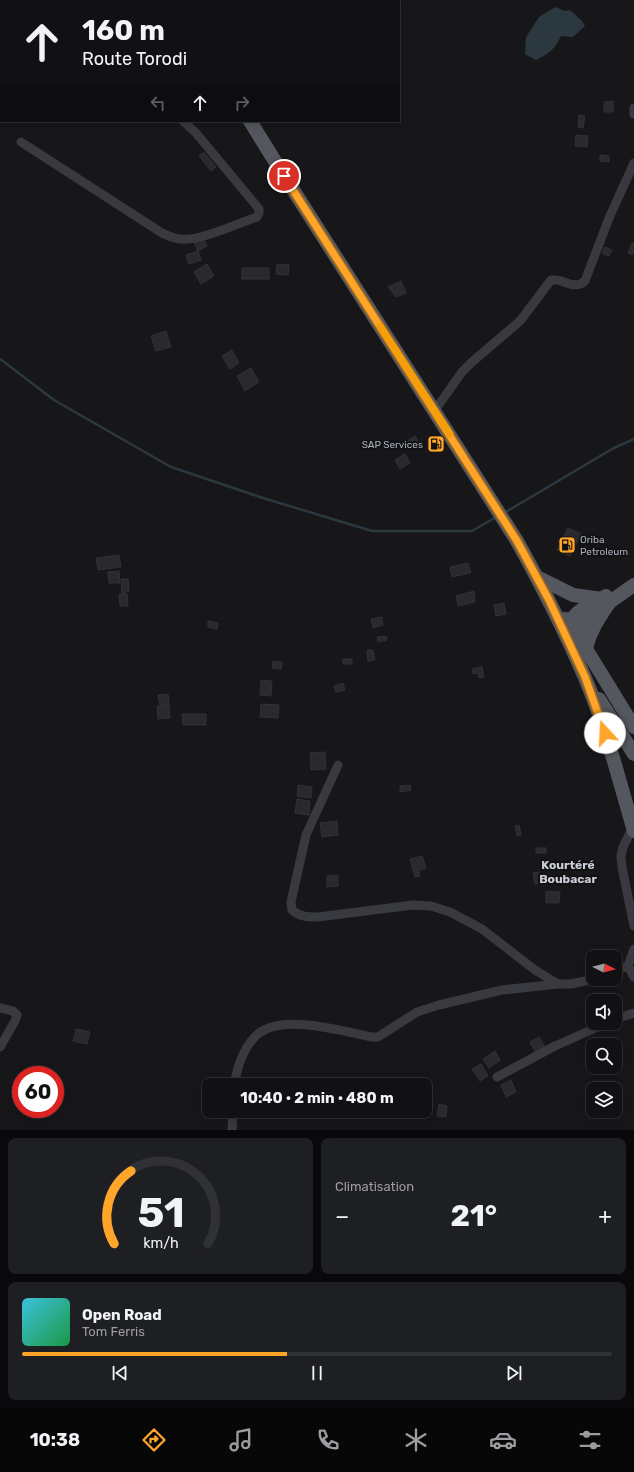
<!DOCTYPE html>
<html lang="fr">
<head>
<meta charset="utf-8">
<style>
  body { margin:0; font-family:Rubik,sans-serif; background:#1e1f22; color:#f1f3f6; height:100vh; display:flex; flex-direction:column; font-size:15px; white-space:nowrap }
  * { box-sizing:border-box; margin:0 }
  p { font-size:13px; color:#9c9da0 }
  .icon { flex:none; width:22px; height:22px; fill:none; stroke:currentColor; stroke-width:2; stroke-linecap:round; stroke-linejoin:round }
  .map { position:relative; height:1130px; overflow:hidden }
  .panel { display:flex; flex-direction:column; gap:8px; padding:8px; background:#09090b; flex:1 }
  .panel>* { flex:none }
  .hud { position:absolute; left:0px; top:0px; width:400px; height:122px; box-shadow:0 2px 10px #0003,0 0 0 1px #303134; background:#111114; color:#f1f3f6; overflow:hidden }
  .needle { width:26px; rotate:96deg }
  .controls { position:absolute; left:586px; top:950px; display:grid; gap:8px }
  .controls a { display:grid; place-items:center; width:36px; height:36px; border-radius:8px; background:#111114; box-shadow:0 2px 10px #0003,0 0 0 1px #303134; font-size:20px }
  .speed { position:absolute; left:12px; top:1066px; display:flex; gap:8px; font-size:20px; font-weight:700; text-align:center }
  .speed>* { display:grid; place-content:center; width:52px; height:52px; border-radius:50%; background:#111114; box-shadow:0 2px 10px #0003,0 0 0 1px #303134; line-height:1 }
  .speed .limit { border:6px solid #d22; background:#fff; color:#111 }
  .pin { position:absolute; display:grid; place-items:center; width:34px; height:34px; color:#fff; margin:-17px; border:2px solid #fff; border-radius:50%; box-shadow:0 1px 4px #0007 }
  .me { position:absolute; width:44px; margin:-22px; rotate:340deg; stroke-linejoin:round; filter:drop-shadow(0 0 3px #0008) }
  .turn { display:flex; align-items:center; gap:14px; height:84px; padding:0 16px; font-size:18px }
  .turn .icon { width:52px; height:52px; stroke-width:2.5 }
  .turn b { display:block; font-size:28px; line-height:34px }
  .lanes { display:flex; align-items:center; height:38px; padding:0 16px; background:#0003; justify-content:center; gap:20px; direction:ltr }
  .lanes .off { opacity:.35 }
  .big { font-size:30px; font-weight:700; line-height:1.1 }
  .panel .card { flex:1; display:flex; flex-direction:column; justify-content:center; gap:6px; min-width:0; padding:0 14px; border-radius:8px; background:#1e1f22 }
  .panel .dial { align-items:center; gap:0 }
  .dial svg { height:104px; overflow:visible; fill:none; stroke:#303134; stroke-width:7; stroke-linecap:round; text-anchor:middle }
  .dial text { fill:#f1f3f6; stroke:none }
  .song { display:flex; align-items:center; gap:12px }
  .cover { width:48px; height:48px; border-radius:6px; background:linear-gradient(135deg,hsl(190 70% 55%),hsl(140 70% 35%)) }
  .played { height:4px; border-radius:2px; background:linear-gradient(90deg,#ffa52a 45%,#303134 45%) }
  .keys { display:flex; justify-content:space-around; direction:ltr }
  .heat { display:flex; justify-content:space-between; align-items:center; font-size:22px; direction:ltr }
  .panel .tiles { flex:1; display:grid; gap:8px; grid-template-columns:1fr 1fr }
  .card:last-child { grid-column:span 2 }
  .trip { position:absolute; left:202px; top:1078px; width:230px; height:40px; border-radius:8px; background:#111114; box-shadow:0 2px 10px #0003,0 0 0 1px #303134; font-weight:700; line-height:40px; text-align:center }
  .tabs { display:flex; height:64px; justify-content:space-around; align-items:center; background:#070708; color:#9c9da0 }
  .tabs .icon { width:28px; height:28px }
  .tabs .selected { color:#ffa52a }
  .tabs b { font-size:18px; color:#f1f3f6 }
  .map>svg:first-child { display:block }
  .water { fill:#2c383f }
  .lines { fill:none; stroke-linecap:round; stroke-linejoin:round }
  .stream { stroke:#2c383f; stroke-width:2.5 }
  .building { fill:#2a2a2e; stroke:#313136 }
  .street { stroke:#383a3f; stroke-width:9 }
  .primary { stroke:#54575e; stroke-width:14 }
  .route-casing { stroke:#a66b1b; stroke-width:10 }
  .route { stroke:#ffa52a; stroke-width:7 }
  .slow { stroke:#f59e0b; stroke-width:7 }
  .labels { text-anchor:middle; stroke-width:4; stroke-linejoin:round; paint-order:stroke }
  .poi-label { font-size:10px; fill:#a8afbb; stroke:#121215; text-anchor:end }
  .quarter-label { font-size:12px; font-weight:bold; fill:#caced6; stroke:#121215 }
</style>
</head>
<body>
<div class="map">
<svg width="634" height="1130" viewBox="0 0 634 1130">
  <rect width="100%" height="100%" fill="#17171a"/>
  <path class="water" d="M555,7L565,11L570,10L582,21L585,26L573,37L561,36C554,50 550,53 536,60L525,54L526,37L539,17Z"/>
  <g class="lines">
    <g class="stream">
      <path d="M0,359L54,400L171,467L263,498L372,531H472L496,517"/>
      <path d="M504,513L612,449L634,439"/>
    </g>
  </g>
  <g class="building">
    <path d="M613,101V112H604V102Z"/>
    <path d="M579,115L585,116L583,128L578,127Z"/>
    <path d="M576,135L588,136L587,147L575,146Z"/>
    <path d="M204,152L216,167L211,171L199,156Z"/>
    <path d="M600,155L609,156V162L600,161Z"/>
    <path d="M203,238L207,246L198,251L194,242Z"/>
    <path d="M632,243H634V251L632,255L628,253Z"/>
    <path d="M605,247L612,250L609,256L602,253Z"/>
    <path d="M198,251L201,260L189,264L186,255Z"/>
    <path d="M207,264L214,276L201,284L194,272Z"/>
    <path d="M277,264L289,265L288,275L276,274Z"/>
    <rect x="242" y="268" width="27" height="11"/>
    <path d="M401,281L406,293L396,297L388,287Z"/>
    <path d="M166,331L171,347L156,351L151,336Z"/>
    <path d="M232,350L239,363L230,369L222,356Z"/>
    <path d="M251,368L259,382L245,391L237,376Z"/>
    <path d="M415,436L419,443L411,448L407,441Z"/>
    <path d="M405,454L410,463L400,469L395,460Z"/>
    <path d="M568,528L581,534L570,556L557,550Z"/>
    <path d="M119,555L121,567L98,570L96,558Z"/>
    <path d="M468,563L471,573L452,577L450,567Z"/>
    <path d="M119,571L120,583H109L108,572Z"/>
    <path d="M121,579H128L129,591L122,594Z"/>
    <path d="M474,591L475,602L458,606L456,596Z"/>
    <path d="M119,594H127L128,606H120Z"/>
    <path d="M504,603L506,614L496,616L494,605Z"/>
    <path d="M382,617L383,625L373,628L371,619Z"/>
    <path d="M208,621L218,623L217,629L208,627Z"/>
    <path d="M386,636L387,640L378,642L377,637Z"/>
    <path d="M367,650H373L375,660L368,661Z"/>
    <rect x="343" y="659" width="9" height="5"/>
    <path d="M273,661L282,662L281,669L272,668Z"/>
    <path d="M482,667L484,677L479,678L478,673L473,674L472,669Z"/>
    <path d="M261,680L272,681L271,696L260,695Z"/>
    <path d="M343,683L345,690L336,692L334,686Z"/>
    <path d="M168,694L169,705L160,706L158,695Z"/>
    <path d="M261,704L279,705L278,718L260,717Z"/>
    <path d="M169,705L170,718L158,719L157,706Z"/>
    <path d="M182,714H206V725H183Z"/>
    <path d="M325,752L326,769L311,770L310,753Z"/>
    <path d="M298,785L312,787L311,798L297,796Z"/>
    <path d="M410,785L411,790L400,792V786Z"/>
    <path d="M297,799L310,801L309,815L295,813Z"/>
    <path d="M337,821L338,835L322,837L320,823Z"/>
    <path d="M519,825L521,835L517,836L515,826Z"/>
    <rect x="536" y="848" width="10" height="5"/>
    <path d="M422,856L426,868L419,870L420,876L415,877L410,859Z"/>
    <path d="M539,872L541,883L535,884L533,873Z"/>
    <path d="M338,875V886L327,887V876Z"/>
    <path d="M546,891L560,892L559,903H546Z"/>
    <path d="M76,1029L90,1032L87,1044L73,1041Z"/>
    <path d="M539,1037L545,1047L535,1052L530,1042Z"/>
    <path d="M495,1051L500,1060L489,1068L483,1059Z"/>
    <path d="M481,1064L488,1076L480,1081L472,1069Z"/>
    <path d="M511,1080L516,1092L506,1097L501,1085Z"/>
    <path d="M439,1104L447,1106L446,1117L437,1116Z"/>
  </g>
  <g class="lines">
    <g class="street">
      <path d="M85,0L86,1"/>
      <path d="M634,108V114"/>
      <path d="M21,142L162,233C169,236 175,239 182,239C200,241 239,223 257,217L259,213V209L196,133L183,121"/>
      <path d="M435,410L462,372L472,362L520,321L551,280C564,278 573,291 585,281L609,218L634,163"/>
      <path d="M338,765L306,835L291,902L292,910C300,917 308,917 318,917L413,905L431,906L450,912L482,929L535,970L558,984"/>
      <path d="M633,827L623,847L621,856L622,867L634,926"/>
      <path d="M628,966L634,977"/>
      <path d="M615,971L628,966L634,949"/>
      <path d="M0,1008L13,1011L17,1015L15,1021L0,1047"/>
      <path d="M615,1019L634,1013"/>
      <path d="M497,1077L555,1046L607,1023"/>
      <path d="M234,1085C237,1068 244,1045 259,1033C285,1014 342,1031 372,1037H378L417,1012L439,1005L502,990L558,984H571L595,979"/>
      <path d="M232,1130L233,1111"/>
    </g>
    <g class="primary">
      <path d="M185,0V1"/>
      <path d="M250,121L276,163L517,541C542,586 565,631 585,678C606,727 619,780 634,831"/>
      <path d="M537,577L573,595L602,599"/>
      <path d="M565,619L586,649L634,727"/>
      <path d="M565,631C576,608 587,607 606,596"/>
      <path d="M574,643L582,626L594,613L634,585"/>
      <path d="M585,654C588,634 598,619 609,603"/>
      <path d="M599,699L634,754"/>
    </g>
  </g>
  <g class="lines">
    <g class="route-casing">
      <path id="route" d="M284,176L517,541L549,600L585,677L605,733"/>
    </g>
    <use href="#route" class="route"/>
    <path class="slow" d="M380,326L450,434"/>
  </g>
  <defs>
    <g id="fuel-square" transform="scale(0.9)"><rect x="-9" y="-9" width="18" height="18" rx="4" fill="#ffa52a" stroke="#121215"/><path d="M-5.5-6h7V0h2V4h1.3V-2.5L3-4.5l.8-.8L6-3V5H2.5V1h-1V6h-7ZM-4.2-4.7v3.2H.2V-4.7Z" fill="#111"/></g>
  </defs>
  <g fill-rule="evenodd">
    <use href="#fuel-square" x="436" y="444"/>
    <use href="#fuel-square" x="567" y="545"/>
  </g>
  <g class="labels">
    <g class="poi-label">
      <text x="423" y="448">SAP Services</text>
      <text x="580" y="543" text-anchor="start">Oriba<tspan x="580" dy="12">Petroleum</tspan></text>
    </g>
    <g class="quarter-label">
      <text x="568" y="869">Kourtéré<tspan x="568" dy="14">Boubacar</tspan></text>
    </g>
  </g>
</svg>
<div class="controls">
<a><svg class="needle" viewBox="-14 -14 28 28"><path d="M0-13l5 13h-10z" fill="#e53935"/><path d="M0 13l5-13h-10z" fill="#9c9da0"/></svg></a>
<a><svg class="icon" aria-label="sound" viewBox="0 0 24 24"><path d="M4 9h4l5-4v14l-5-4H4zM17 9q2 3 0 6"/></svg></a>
<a><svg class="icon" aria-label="search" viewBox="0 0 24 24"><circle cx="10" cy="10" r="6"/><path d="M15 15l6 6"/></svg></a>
<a><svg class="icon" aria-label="layers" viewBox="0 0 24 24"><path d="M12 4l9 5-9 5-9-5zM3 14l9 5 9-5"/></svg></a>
</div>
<div class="speed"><div class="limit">60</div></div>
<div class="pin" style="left:284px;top:176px;background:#d93025"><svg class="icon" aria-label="arrive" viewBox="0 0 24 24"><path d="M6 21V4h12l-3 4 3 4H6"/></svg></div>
<svg class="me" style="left:605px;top:733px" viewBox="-20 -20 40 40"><circle r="19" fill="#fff"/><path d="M0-13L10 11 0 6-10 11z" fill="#ffa52a"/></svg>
<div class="trip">10:40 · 2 min · 480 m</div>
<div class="hud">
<div class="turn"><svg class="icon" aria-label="ahead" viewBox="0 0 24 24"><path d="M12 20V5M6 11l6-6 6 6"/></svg><div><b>160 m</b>Route Torodi</div></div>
<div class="lanes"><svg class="icon off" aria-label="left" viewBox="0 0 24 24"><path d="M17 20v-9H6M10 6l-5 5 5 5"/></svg><svg class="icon" aria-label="ahead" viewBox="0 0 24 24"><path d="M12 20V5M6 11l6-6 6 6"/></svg><svg class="icon off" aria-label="right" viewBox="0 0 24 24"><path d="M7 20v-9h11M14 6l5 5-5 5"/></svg></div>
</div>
</div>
<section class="panel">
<div class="tiles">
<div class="card dial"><svg viewBox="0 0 100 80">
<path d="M14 69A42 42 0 1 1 86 69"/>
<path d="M14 69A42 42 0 0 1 27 13" stroke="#ffa52a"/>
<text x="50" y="56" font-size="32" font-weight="700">51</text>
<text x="50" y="72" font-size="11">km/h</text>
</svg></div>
<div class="card"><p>Climatisation</p>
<div class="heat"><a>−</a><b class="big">21°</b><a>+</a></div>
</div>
<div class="card">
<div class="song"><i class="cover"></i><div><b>Open Road</b><p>Tom Ferris</p></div></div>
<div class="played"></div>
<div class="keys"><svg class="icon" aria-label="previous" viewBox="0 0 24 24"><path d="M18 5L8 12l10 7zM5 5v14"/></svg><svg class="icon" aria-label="pause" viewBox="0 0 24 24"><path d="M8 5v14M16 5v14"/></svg><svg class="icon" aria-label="next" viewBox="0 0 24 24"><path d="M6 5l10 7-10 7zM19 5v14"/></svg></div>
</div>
</div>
</section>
<nav class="tabs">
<b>10:38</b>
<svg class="icon selected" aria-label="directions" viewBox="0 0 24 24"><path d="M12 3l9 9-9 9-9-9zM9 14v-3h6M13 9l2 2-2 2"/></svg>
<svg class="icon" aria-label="music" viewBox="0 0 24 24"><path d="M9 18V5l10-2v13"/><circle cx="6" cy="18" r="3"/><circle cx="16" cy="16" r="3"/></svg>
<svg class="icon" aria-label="phone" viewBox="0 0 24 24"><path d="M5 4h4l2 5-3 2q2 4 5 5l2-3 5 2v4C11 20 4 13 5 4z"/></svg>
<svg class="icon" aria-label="climate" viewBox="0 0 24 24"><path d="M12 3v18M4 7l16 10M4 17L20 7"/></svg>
<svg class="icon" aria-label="car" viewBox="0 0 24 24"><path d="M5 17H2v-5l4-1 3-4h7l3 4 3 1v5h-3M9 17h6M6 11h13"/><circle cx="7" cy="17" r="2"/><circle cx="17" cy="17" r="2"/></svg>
<svg class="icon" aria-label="filters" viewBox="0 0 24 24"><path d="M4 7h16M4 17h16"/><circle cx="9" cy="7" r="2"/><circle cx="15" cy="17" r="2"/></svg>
</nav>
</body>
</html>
